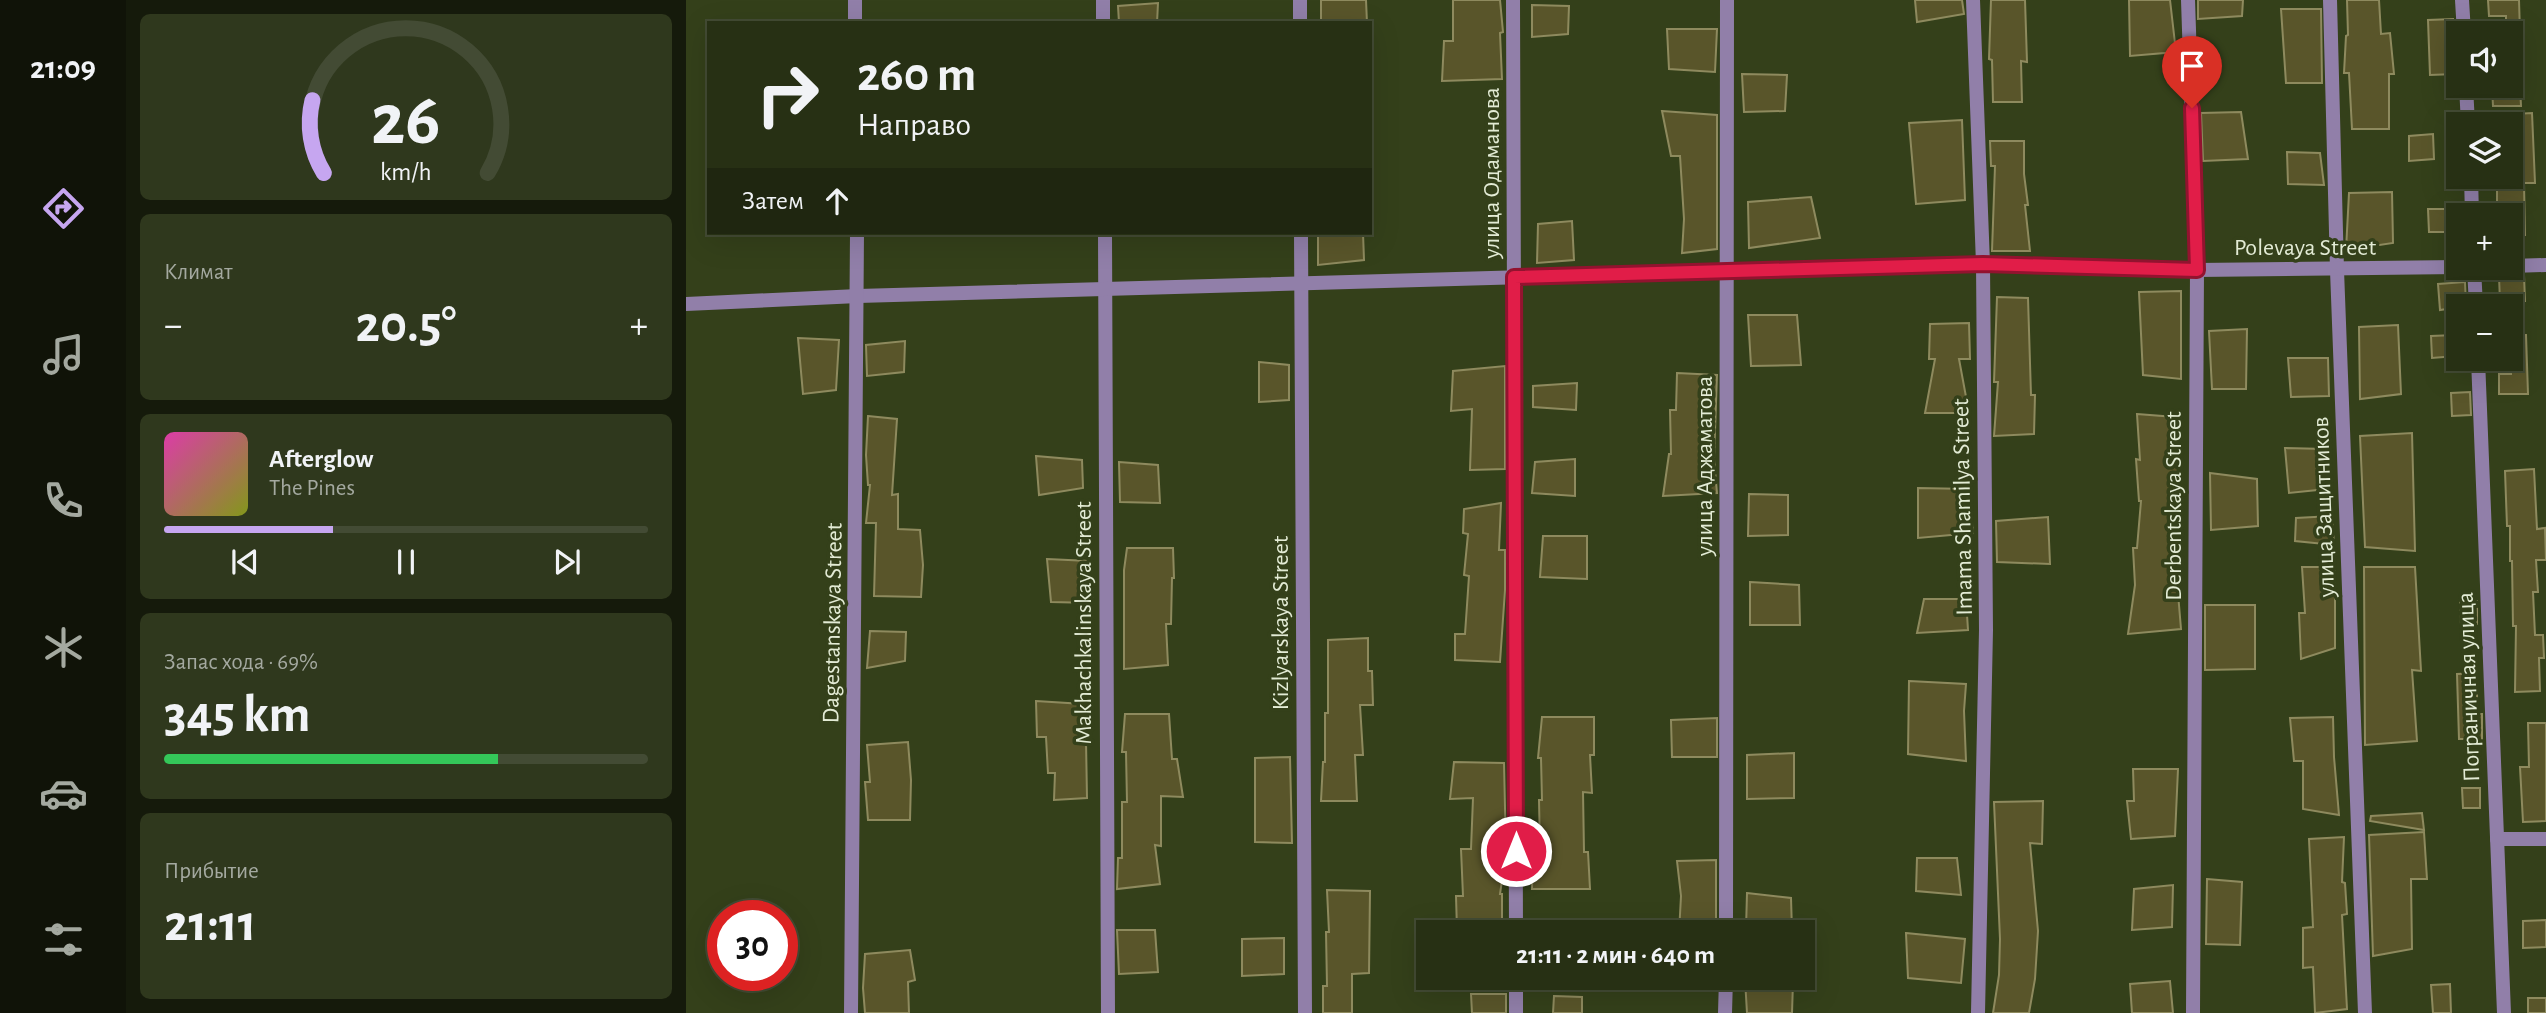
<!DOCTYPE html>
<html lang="ru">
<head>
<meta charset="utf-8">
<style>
  body { margin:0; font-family:"Alegreya Sans",sans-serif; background:#2f381d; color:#f1f3f6; height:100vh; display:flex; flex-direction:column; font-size:26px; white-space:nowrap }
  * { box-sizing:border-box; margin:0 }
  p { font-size:23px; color:#a4a9a0 }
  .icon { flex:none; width:38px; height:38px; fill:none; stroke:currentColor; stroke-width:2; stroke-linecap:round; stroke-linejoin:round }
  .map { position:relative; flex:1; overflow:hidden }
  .side { display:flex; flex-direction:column; gap:14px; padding:14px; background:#151a0b; width:560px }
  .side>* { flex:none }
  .banner { position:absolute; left:21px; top:21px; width:665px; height:214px; border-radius:0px; box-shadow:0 7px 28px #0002,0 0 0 2px #434b34; background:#273014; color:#f1f3f6; overflow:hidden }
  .buttons { position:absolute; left:1760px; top:21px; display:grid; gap:14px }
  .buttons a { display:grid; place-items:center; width:77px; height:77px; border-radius:0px; background:#273014; box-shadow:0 7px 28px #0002,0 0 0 2px #434b34; font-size:35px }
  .speed { position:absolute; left:21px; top:900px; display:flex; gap:14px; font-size:35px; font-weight:700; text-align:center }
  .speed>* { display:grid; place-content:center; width:91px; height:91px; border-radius:50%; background:#273014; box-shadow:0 7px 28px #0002,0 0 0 2px #434b34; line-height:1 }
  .speed .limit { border:10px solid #d22; background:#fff; color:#111 }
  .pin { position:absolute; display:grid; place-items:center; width:60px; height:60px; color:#fff; margin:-72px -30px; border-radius:50% 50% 50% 0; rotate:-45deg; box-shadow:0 0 7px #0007 }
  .pin .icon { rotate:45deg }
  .me { position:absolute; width:77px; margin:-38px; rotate:0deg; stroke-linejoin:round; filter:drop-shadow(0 0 5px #0008) }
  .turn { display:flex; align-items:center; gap:24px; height:147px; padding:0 35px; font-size:32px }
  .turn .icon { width:91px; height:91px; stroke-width:2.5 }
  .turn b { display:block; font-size:49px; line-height:60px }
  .then { display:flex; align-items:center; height:66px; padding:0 35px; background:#0003; gap:14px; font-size:26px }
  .big { font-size:52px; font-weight:600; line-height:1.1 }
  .side .tile { flex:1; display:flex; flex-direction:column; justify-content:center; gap:10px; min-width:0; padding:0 24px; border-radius:10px; background:#2f381d }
  .side .dial { align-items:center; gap:0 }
  .dial svg { height:182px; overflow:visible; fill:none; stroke:#434b34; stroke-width:7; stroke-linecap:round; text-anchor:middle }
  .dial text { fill:#f1f3f6; stroke:none }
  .song { display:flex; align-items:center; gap:21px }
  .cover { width:84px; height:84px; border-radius:10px; background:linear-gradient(135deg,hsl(320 70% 55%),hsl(70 70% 35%)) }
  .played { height:7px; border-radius:4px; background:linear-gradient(90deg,#c6a6f0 35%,#434b34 35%) }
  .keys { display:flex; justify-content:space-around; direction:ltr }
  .heat { display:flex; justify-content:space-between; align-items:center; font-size:38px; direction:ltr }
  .charge { height:10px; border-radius:5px; background:linear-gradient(90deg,#34c759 69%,#434b34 0) }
  .trip { position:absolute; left:730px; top:920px; width:399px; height:70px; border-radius:0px; background:#273014; box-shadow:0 7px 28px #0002,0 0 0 2px #434b34; font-weight:600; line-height:70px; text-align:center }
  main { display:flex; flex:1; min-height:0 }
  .menu { display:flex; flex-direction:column; width:126px; justify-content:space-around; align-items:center; background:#101308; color:#a4a9a0 }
  .menu .icon { width:49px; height:49px }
  .menu .on { color:#c6a6f0 }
  .menu b { font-size:32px; color:#f1f3f6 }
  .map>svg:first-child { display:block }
  .building { fill:#59552a; stroke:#8e8a5e; stroke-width:2 }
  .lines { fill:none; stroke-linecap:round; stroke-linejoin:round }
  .street { stroke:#917fa9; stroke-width:14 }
  .route-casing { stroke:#92132f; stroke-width:18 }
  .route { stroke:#e11d48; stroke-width:12 }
  .labels { text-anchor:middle; stroke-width:7; stroke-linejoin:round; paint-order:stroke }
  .street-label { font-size:24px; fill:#e3ebd5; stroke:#34401a }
</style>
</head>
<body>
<main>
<nav class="menu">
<b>21:09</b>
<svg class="icon on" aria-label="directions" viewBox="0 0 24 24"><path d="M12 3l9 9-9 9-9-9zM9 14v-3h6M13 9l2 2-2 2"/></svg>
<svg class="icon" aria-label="music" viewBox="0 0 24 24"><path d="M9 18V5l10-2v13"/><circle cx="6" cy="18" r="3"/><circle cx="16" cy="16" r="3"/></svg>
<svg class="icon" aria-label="phone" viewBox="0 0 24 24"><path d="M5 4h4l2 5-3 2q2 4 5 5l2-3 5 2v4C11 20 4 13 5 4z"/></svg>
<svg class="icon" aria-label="climate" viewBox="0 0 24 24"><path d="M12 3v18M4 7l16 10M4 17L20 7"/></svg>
<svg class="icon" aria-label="car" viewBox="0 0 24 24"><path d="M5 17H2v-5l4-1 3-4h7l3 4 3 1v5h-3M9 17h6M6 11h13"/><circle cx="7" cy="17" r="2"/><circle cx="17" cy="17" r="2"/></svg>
<svg class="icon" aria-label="filters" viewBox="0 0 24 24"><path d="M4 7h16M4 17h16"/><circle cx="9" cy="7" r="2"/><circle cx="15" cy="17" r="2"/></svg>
</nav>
<section class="side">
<div class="tile dial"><svg viewBox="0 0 100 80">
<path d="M14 69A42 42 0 1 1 86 69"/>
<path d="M14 69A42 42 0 0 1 9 37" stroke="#c6a6f0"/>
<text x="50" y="56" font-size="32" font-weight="700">26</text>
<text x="50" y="72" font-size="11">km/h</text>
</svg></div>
<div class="tile"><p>Климат</p>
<div class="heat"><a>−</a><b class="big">20.5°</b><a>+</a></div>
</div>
<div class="tile">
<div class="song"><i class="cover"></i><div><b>Afterglow</b><p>The Pines</p></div></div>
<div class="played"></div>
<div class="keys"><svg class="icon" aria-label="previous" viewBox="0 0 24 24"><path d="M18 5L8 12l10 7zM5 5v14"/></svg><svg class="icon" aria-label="pause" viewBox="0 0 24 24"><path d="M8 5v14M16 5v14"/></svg><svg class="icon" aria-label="next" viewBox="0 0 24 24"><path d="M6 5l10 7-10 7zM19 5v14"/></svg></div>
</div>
<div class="tile"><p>Запас хода · 69%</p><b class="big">345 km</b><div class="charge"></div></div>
<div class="tile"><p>Прибытие</p><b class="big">21:11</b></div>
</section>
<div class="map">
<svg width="1860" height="1013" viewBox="0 0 1860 1013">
  <rect width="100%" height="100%" fill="#34401a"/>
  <g class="building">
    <path d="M635,0H680L681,23H635Z"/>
    <path d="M767,0H814L817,32L814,33L816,79L756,81L758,41H767Z"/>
    <path d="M1229,0H1276L1278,14L1231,22Z"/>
    <path d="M1305,0H1339L1341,62L1335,61L1336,102H1307L1306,60L1303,59Z"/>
    <path d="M1443,0H1484L1490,52L1444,56Z"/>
    <path d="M1512,0H1557L1556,16L1512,19Z"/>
    <path d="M1661,0H1693L1695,34L1704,33L1708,74H1703V129H1666L1663,73H1658L1660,36L1662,35Z"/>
    <path d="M1802,0H1833L1834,33H1820V16H1803Z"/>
    <path d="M472,3L471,23H433L432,6Z"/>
    <path d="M846,5L883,6L882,34L846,37Z"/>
    <path d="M1595,9H1635L1636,83H1600Z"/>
    <path d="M1767,19L1769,74L1744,75L1742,20Z"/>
    <path d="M981,29H1031L1029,72L983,69Z"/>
    <path d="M1056,74L1101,75L1099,111L1058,112Z"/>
    <path d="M1806,86H1834L1835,106H1807Z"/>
    <path d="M976,111L1031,115V249L996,253L998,219L994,156H985Z"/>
    <path d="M1555,112L1562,159L1517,161L1515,113Z"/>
    <path d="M1846,113L1849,183H1838L1839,235L1825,236V215H1811V177H1825V131H1830L1829,114Z"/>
    <path d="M1276,120L1279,200L1230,204L1223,123Z"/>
    <path d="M1747,134L1748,159L1723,161V136Z"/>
    <path d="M1304,141H1338V174L1342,205H1339L1344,251H1306L1309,166H1305Z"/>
    <path d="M1601,152L1634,153L1638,185L1602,184Z"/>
    <path d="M1706,192L1707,243L1660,250L1663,193Z"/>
    <path d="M1125,197L1134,238L1063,248L1062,202Z"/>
    <path d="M1742,209H1764V214H1767L1763,232H1743Z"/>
    <path d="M886,221L888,260L851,263L852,224Z"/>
    <path d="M632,233H677L678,260L632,265Z"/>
    <path d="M1838,275L1839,301L1814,302L1813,276Z"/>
    <path d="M1779,282L1780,306L1754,310L1752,284Z"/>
    <path d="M1495,291V379L1457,375L1453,292Z"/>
    <path d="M1311,297L1342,298L1345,395H1349L1348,434L1308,436L1312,382H1308Z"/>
    <path d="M1062,315H1111L1115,365L1065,366Z"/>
    <path d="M1283,323L1284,359H1273L1283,413H1239L1249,359H1243L1244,324Z"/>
    <path d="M1712,325L1715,394L1674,399L1673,327Z"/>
    <path d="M1561,329L1560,389H1526L1523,331Z"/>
    <path d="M1769,335L1770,356L1746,358L1745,336Z"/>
    <path d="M1825,335H1840L1842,394H1813V374H1825Z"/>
    <path d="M112,338L153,340L150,390L117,394Z"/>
    <path d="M219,341L218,372L181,376L180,345Z"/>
    <path d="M1602,358H1642L1643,396L1605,397Z"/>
    <path d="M573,362L603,365V400L573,402Z"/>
    <path d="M819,366V469L784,470L786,409L765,411L767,371Z"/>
    <path d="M991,373L1031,375L1028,459L1031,493L977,496L983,454H985L984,410H990Z"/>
    <path d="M891,383L890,410L847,407V386Z"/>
    <path d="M1784,392L1785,415L1766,416L1765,393Z"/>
    <path d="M1451,414L1489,417L1493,461V549L1491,581L1495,629L1442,634L1449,585L1447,548H1451L1455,501H1453L1450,459L1454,460Z"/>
    <path d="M182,416L211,419L206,495L212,494V529L234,530L237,565L235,597L188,596L190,523H180L184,485H182L180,455Z"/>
    <path d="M1726,433L1729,551L1679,547L1674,436Z"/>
    <path d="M1599,448L1639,449L1641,489L1603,493Z"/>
    <path d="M350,456L396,460L397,488L353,495Z"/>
    <path d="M889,459V496L846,493L849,462Z"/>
    <path d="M433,462L472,465L474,503L434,502Z"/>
    <path d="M1848,469L1851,529L1859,528L1860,560H1850L1852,592H1847L1849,635H1857L1858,658H1853L1854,691L1829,692L1830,626H1827L1826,561H1824V526H1821L1819,471Z"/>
    <path d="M1524,473L1571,479L1572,526L1525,530Z"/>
    <path d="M1232,488L1283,489L1287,533L1232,538Z"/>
    <path d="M1063,494L1102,495V535L1062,536Z"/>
    <path d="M815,503L813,550H819V590L814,662L769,660V634H779L783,576L778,575L782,534L777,533L778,509Z"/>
    <path d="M1646,516L1648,545L1609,541L1610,518Z"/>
    <path d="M1362,517L1364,564L1311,562L1310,521Z"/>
    <path d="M857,536H901V579L854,577Z"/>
    <path d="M441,548H487L488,578H486L485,624H480L482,665L438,669V570Z"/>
    <path d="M361,559L403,561L407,603L365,602Z"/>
    <path d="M1616,567H1649V648L1615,659L1613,613H1619Z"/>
    <path d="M1678,567H1729L1735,671L1726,670L1731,741L1679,745Z"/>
    <path d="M1064,582L1113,585L1114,625H1064Z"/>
    <path d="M1238,599H1280L1282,630L1231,633Z"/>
    <path d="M1791,601V624L1775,625L1774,602Z"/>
    <path d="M1519,605H1569V669L1519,670Z"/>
    <path d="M184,631L220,632L219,661L181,668Z"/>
    <path d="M682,638V671H686L687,705H674L677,755H669L671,801H635L637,762H639V713H642V640Z"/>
    <path d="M1791,673V714H1796V739H1773L1771,674Z"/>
    <path d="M1223,681L1280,684L1278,711L1280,761L1222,754Z"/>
    <path d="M350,701L397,704L396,741H400L401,798L368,800L369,773H362L360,737H351Z"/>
    <path d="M439,714H483L486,759H491L497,797L475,796V846L469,845L474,884L431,889L432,858H436V802H441L440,752H436Z"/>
    <path d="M856,717H908V755H904L906,793L897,792L898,852H902L904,889H846L847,848H854L853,800H856L855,758H852Z"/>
    <path d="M1647,717L1648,757L1653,815L1617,809V761H1608L1604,718Z"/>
    <path d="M1031,718V757H986L985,720Z"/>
    <path d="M1842,723H1860V821L1837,822L1834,767H1843Z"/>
    <path d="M222,742L225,780L224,820H182L179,782H184L181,745Z"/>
    <path d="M1108,753V798L1061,799V755Z"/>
    <path d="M604,757L606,843L569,842V758Z"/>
    <path d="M768,762L818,763L820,853L814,894H816V927L771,930L770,896H777L775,849H785L787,798L764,799Z"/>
    <path d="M1447,769H1492L1489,836L1445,839L1441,801H1448Z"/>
    <path d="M1776,788H1794V808H1777Z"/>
    <path d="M1357,801L1356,844L1344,843L1352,931L1349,979L1343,1013H1307L1313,975L1314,939L1308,802Z"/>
    <path d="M1736,813L1738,830L1684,821L1685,816Z"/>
    <path d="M1738,832L1741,879H1725L1726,949L1687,956L1683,835Z"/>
    <path d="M1658,837L1656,882L1659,883L1661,914L1656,915L1661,1009L1629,1013L1627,967L1617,968V928L1627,927L1623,839Z"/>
    <path d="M1231,858H1271L1275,895L1230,891Z"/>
    <path d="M1030,860V933H993L995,896L991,861Z"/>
    <path d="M1521,879L1556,882L1554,945L1520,944Z"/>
    <path d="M1487,885L1486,927L1446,930L1448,889Z"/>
    <path d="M641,890L684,891L683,973L666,974V1013H637V986H641L640,932H643Z"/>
    <path d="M1061,893L1105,898L1106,931L1060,929Z"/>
    <path d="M1860,920V947L1837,948V921Z"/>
    <path d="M431,930H469L472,972L433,974Z"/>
    <path d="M1220,933L1279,939L1275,983L1222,978Z"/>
    <path d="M598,938V974L556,976V939Z"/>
    <path d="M224,950L229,980L222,982L223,1013H179L177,988L179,954Z"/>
    <path d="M1059,979L1107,982L1106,1013H1061Z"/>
    <path d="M1484,981L1487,1013H1446L1444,984Z"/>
    <path d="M1764,984L1765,1013H1747L1745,985Z"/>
    <path d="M785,994H820V1013H786Z"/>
    <path d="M868,996L896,997V1013H867Z"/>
    <rect x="1842" y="998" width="18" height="15"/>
  </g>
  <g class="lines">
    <g class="street">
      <path d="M169,0V23"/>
      <path d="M417,0V23"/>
      <path d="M614,0V23"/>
      <path d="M827,0L830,933"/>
      <path d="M1287,0L1297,264L1300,630L1292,1013"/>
      <path d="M1502,0L1511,270L1507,1013"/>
      <path d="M1644,0L1651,270L1679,1013"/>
      <path d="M1776,0L1778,33"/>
      <path d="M1780,86L1782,124"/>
      <path d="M1785,177L1786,215"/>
      <path d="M419,233L422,1013"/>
      <path d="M615,233L619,1013"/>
      <path d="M1825,266L1860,265"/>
      <path d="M1788,268L1790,306"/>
      <path d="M0,304L172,296L1297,264L1511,270L1773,267"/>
      <path d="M1792,359L1818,1013"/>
      <path d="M1811,839H1860"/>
      <path d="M1040,933L1041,0"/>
      <path d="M830,978V1013"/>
      <path d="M165,1013L171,233"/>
      <path d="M1039,1013L1040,978"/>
    </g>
  </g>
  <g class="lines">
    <g class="route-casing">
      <path id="route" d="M830,851L828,277L1297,264L1511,270L1506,108"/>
    </g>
    <use href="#route" class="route"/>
  </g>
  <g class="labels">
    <g class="street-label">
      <text transform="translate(805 173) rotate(-90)" y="8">улица Одаманова</text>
      <text x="1619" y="255">Polevaya Street</text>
      <text transform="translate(1018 466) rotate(-90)" y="8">улица Аджаматова</text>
      <text transform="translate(1487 506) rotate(-90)" y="8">Derbentskaya Street</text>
      <text transform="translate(1276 507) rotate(-91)" y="8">Imama Shamilya Street</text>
      <text transform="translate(1637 507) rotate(-92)" y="8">улица Защитников</text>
      <text transform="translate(146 623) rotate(-89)" y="8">Dagestanskaya Street</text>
      <text transform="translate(397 623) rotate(-90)" y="8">Makhachkalinskaya Street</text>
      <text transform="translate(594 623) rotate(-90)" y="8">Kizlyarskaya Street</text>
      <text transform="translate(1782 687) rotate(-92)" y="8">Пограничная улица</text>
    </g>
  </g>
</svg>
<div class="buttons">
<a><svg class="icon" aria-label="sound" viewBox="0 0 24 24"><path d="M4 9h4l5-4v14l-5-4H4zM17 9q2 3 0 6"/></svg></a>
<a><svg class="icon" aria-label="layers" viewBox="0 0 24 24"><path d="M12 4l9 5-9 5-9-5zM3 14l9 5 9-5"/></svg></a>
<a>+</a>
<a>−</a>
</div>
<div class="speed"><div class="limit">30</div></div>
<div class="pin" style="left:1506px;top:108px;background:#d93025"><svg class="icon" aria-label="arrive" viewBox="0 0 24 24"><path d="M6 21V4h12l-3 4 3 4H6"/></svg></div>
<svg class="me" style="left:830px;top:851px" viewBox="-20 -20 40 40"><circle r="17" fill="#e11d48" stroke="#fff" stroke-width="3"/><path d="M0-11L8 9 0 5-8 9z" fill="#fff"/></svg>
<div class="trip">21:11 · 2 мин · 640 m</div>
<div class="banner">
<div class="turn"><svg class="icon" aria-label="right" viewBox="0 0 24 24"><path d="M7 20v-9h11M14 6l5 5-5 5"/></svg><div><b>260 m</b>Направо</div></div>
<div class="then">Затем<svg class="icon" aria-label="ahead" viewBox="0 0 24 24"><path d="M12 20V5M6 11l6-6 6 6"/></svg></div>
</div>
</div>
</main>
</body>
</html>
